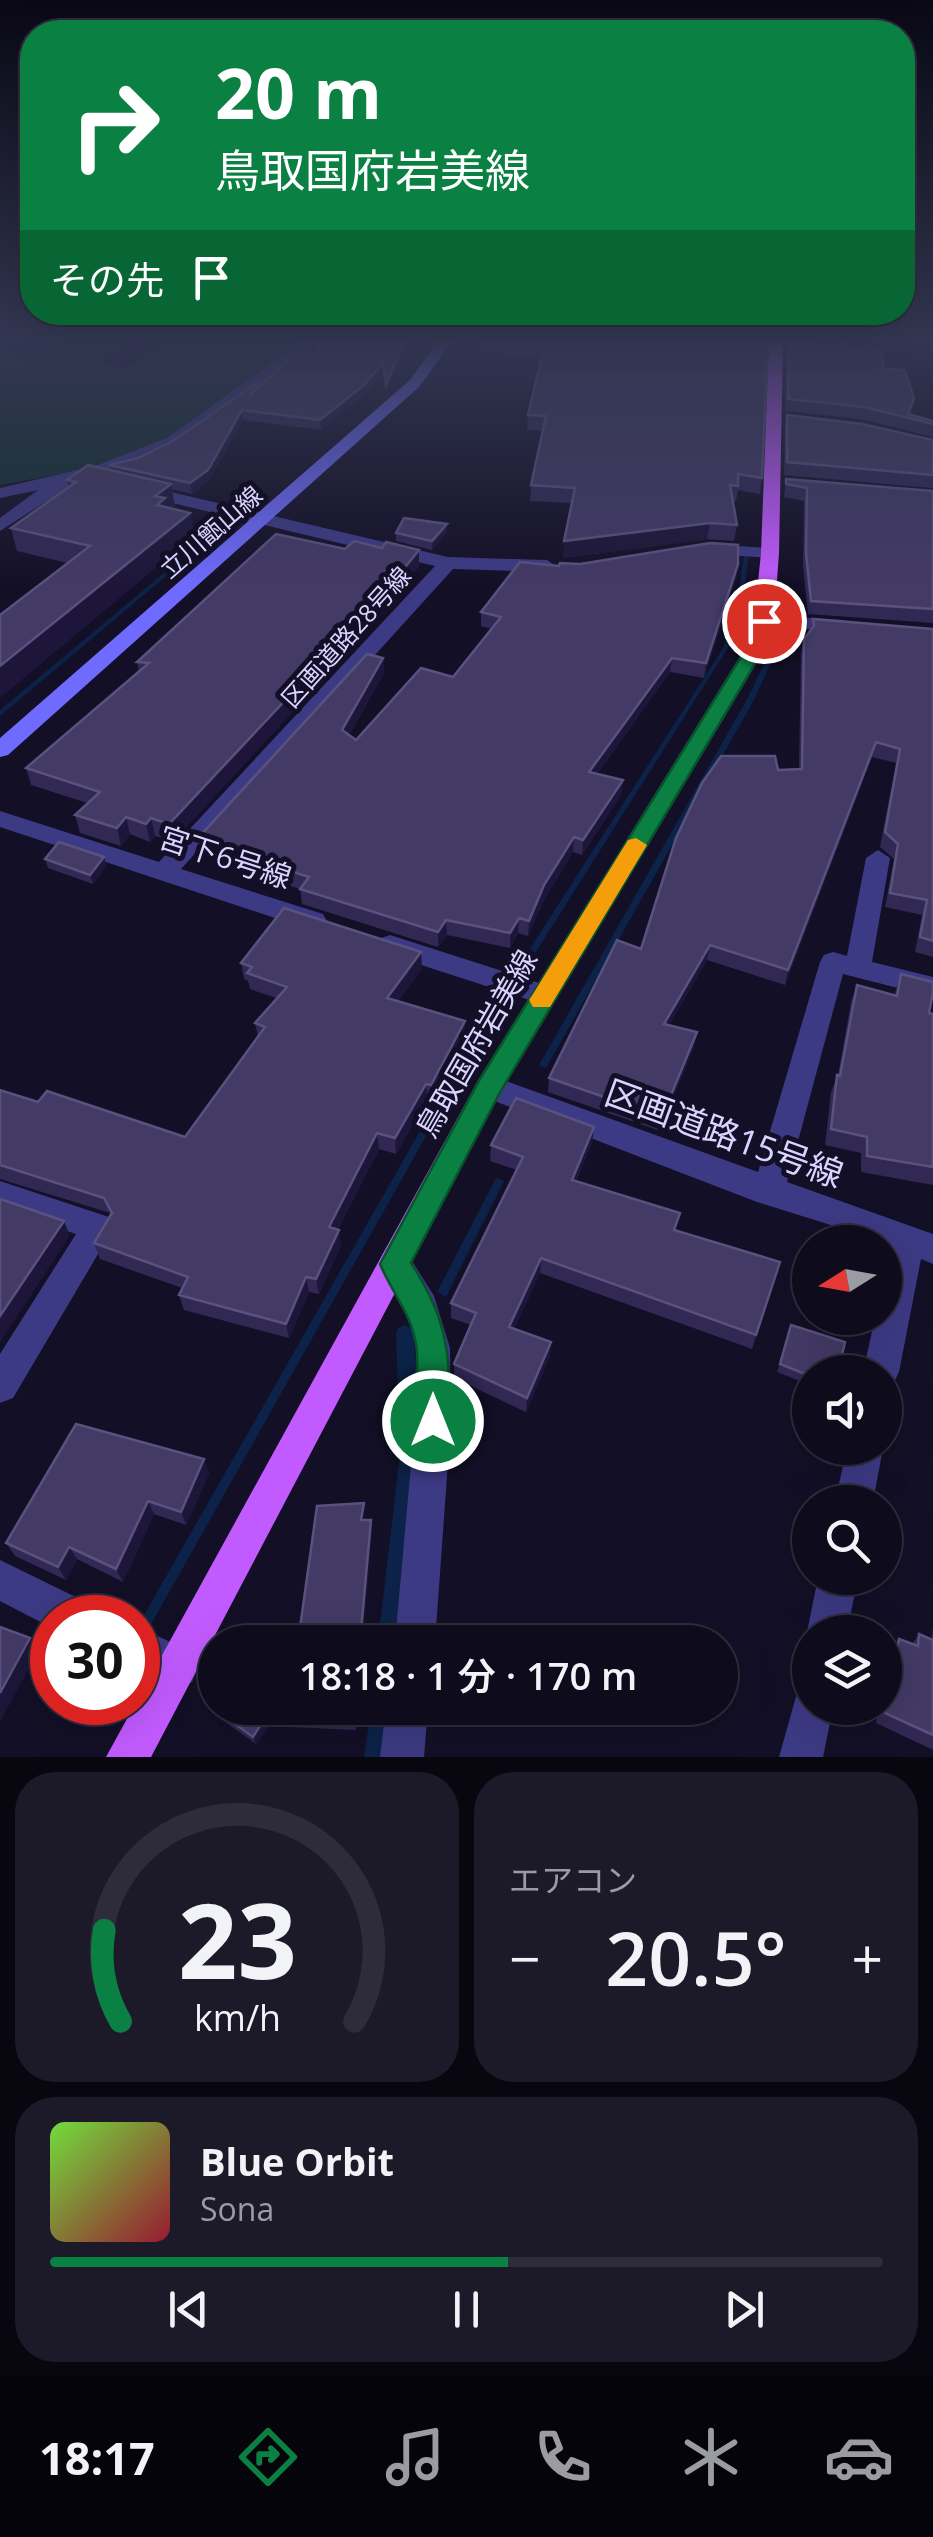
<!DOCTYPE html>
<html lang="ja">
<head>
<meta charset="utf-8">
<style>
  body { margin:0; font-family:"Open Sans","Noto Sans JP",sans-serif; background:#1c1929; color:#f1f3f6; height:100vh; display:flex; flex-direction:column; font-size:38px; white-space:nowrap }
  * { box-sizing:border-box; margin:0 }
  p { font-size:32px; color:#9b9ba3 }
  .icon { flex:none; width:55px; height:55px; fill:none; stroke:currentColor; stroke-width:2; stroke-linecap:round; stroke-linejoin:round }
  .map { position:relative; height:1757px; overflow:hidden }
  .details { display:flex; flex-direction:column; gap:15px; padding:15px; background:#08060f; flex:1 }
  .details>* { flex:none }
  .guide { position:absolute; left:20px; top:20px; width:895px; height:305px; border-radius:40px; box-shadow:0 10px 40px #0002,0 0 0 2px #2e2b3b; background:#0b8043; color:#fff; overflow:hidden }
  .needle { width:65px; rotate:259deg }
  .buttons { position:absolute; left:792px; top:1225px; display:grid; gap:20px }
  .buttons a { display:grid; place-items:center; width:110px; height:110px; border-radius:50%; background:#0e0b1c; box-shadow:0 10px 40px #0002,0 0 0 2px #2e2b3b; font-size:50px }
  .speed { position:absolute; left:30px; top:1595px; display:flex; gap:20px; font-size:50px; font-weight:700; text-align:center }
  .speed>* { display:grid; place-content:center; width:130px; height:130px; border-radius:50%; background:#0e0b1c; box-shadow:0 10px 40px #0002,0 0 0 2px #2e2b3b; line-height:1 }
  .speed .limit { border:15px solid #d22; background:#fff; color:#111 }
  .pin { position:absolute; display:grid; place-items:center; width:85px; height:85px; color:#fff; margin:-42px; border:5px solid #fff; border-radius:50%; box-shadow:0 2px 10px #0007 }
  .me { position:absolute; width:110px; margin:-55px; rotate:0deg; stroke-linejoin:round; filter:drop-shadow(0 0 8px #0008) }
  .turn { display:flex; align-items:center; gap:35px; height:210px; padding:0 30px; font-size:45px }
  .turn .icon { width:130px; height:130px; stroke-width:2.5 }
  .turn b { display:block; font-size:70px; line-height:85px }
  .then { display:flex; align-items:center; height:95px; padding:0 30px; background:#0003; gap:20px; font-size:38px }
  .big { font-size:75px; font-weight:600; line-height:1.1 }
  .details .widget { flex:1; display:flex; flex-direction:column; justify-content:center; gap:15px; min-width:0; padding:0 35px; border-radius:40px; background:#1c1929 }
  .details .dial { align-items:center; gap:0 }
  .dial svg { height:260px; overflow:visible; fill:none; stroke:#2e2b3b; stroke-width:7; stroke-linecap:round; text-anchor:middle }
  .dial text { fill:#f1f3f6; stroke:none }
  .song { display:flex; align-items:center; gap:30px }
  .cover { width:120px; height:120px; border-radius:15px; background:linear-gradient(135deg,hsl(100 70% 55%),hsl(350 70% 35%)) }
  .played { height:10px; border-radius:5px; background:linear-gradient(90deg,#0b8043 55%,#2e2b3b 55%) }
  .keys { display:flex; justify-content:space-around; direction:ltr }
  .heat { display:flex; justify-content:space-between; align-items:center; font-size:55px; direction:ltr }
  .details .tiles { flex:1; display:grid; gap:15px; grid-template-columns:1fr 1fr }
  .widget:last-child { grid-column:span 2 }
  .trip { position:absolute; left:198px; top:1625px; width:540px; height:100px; border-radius:50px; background:#0e0b1c; box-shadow:0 10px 40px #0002,0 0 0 2px #2e2b3b; font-weight:600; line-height:100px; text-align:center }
  .dock { display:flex; height:160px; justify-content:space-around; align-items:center; background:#06040b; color:#9b9ba3 }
  .dock .icon { width:70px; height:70px }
  .dock .active { color:#0b8043 }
  .dock b { font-size:45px; color:#f1f3f6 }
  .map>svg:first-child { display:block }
  .green { fill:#12302f }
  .water { fill:#0c2248 }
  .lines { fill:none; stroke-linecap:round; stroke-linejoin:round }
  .stream { fill:#0c2248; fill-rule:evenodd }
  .street { fill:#3d3a85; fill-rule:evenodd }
  .secondary { fill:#6f6bff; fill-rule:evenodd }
  .primary { fill:#c25bff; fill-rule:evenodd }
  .wall { fill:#312854 }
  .shaded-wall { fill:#1d163a }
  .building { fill:#433a66; stroke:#5a527e; stroke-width:2.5 }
  .route { fill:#0b8043; stroke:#07532c; stroke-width:2.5 }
  .slow { fill:#f59e0b }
  .labels { text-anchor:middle; stroke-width:10; stroke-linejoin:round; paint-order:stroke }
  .far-street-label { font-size:25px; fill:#d9d4ff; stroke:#130f26 }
  .street-label { font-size:30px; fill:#d9d4ff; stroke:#130f26 }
  .near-street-label { font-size:35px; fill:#d9d4ff; stroke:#130f26 }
</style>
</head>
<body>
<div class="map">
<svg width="933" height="1757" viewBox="0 0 933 1757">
  <rect width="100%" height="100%" fill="#130f26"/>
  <path class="green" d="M0,341H129L97,362L125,369L169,341H306L163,441L104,466L0,485Z"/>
  <g class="water">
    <path d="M218,528L222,529L0,716V710Z"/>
    <path d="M744,553H749L742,609L729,646L529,963L522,961L722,650L737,610Z"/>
    <path d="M780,631L785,632L753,702L546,1068L539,1065L746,701Z"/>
    <path d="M494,1001L501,1003L149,1628L139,1624Z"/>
    <path d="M496,1178L504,1181L446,1297L437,1292Z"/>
  </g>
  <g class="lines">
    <g class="stream">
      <path d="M405,1325L412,1328L414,1334L420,1454L400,1642H378L400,1454L396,1334L398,1328Z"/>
      <path d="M371,1708H395L388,1757H364Z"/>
    </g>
    <g class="street">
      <path d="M303,341H319L201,431L155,456L101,475L105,479L103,483L64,490L0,531V518L38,490L0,498V488L95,466L167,438Z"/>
      <path d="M141,485L448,557L547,560L556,566L547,572L453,569L181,869L323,914L327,921L323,928H305L0,827V811L159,862L435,566L135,494V486Z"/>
      <path d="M706,544L770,548L779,553L770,558L700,553L697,549Z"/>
      <path d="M764,615L843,620L853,626L843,632L757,625L754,621Z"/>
      <path d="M878,850L890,858L872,962L933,977V997L843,974L787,1182L933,1234V1264L921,1259L899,1372L893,1384L885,1388V1372H863L875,1318H885V1272L890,1248L885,1242L757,1202L479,1095L474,1087L479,1079L489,1075L758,1172L820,962L824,955L833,952L847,956L866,858Z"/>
      <path d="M390,935L555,988L559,995L555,1002L545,1005L381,952L377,945L381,938Z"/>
      <path d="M0,1181L109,1217L114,1227L13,1398L0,1403V1354L76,1234L0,1209Z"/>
      <path d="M395,1249L407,1253L434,1296L450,1348L451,1421L435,1642H395L415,1421L416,1348L407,1312L379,1264L383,1253Z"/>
      <path d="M847,1448H883L873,1502H835Z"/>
      <path d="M0,1560L90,1604L96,1618H52V1628L0,1601Z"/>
      <path d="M818,1578H858L847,1632H810V1640L807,1632Z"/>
      <path d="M138,1627L192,1652L198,1667L192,1682L177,1688L138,1669Z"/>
      <path d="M810,1688V1708H833L823,1757H779L797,1693Z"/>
      <path d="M386,1708H428L424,1757H380Z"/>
    </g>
    <path class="secondary" d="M438,341H452L420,386L8,755L0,757V738L410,380Z"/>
    <path class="primary" d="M769,341H783L779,553L774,621L763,652L499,1095L151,1757H106L479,1079L743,652L754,621L761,553Z"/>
  </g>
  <g class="wall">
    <path d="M478,341H768L762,478L760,494L738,490L736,501H733L737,525L734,541L707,539L563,558L572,503L530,501L531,485L543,431L527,430L528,415L542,356L478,355Z"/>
    <path d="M800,341H877L876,347Z"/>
    <path d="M789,342L884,369L911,411L910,414L933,421V437L861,419L785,411L787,353Z"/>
    <path d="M406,348L386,393L384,373L364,395L321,430L243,420L209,480L192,494L171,489L175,508L173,509L190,513L194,536L67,563L17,551L11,528L69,488L67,480L111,470L109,465L138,458L173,441L257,388Z"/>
    <path d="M787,415L933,440V488L784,475L785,427Z"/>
    <path d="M786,479L933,491V623L808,614L803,566L804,501L784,497Z"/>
    <path d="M447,524V532L432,550L396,541V533Z"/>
    <path d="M382,548L419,550V566L372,626L173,841L155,836L150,842L130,834L121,846L80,833L75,815L87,803L31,785L26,768L139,671L137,662L345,549Z"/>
    <path d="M738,564L736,578L704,678L670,672L597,774L623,780L621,795L582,855L573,852L544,900L528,936L518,933L510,948L447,935L438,947L302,904L300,889L224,864L223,857L203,851L200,836L383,658L384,673L349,735L356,740L453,677L492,629L481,626V612L559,566Z"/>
    <path d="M813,619L933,629V957L915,952L922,915L885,907L894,859L880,847L896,763L872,757L785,985L707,960L669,1025L694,1046L660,1131L548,1092L549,1078L641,949L778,770L799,769L801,653L804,639L811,630Z"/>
    <path d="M104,857L106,866L93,884L48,868L45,859Z"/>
    <path d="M421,952L422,969L398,1001L465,1037L432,1101L427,1100L396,1154L379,1149L338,1229L341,1245L319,1294L309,1292L289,1338L184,1310L179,1295L182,1288L100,1259L94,1243L110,1213L0,1179V1090L38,1102L185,1137L258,1037L255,1023L276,998L250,989L248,981L244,979L241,963Z"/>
    <path d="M901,974L929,1013L933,1014V1185L861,1172V1153L825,1145L831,1092L838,1075L851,1002L857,985L894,996Z"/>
    <path d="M594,1127L592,1143L576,1181L676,1230L780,1262L752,1349L540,1273L514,1329L551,1342L550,1356L526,1412L454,1378V1364L471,1325L451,1318V1303L517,1170L490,1161L491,1145Z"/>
    <path d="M791,1325L810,1372V1385L777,1372Z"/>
    <path d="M204,1459L209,1473L186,1525L154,1514L123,1582L77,1559L66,1580L15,1556L6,1543Z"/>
    <path d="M933,1628V1750L876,1723L879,1708H885V1675L890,1650L899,1639L912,1644L919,1634L931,1639Z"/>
    <path d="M219,1708H357L356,1730L269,1726L256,1744L221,1719L217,1711Z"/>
  </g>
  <g class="shaded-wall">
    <path d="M405,341H412L406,348L386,393V384Z"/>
    <path d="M383,363L384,373L364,395L321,430L320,420Z"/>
    <path d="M242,410L243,420L209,480L192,494L190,483Z"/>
    <path d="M171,484L175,508L168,513L161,529L155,496Z"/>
    <path d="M190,513L194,536L0,698V666Z"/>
    <path d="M710,523L707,539L563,558L564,541Z"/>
    <path d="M447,524V532L432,550V541Z"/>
    <path d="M419,550V566L372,626L173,841L169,824Z"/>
    <path d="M738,564L736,578L704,678L706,663Z"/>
    <path d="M383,658L384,673L343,745L342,730Z"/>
    <path d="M672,658L670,672L588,786L589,772Z"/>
    <path d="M876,742L872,757L785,985L788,970Z"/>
    <path d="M623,780L621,795L582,855L583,840Z"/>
    <path d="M126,817L130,834L121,846L117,828Z"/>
    <path d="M151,818L155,836L150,842L146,824Z"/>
    <path d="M574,837L573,852L544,900L528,936L529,921L544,885Z"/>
    <path d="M104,857L106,866L93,884L90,875Z"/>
    <path d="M519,918L518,933L510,948V933Z"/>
    <path d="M446,920L447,935L438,947V932Z"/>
    <path d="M710,945L707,960L661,1038L664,1024Z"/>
    <path d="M421,952L422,969L388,1014L387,998Z"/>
    <path d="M465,1021V1037L432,1101L431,1085Z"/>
    <path d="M697,1032L694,1046L660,1131L662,1117Z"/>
    <path d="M426,1084L427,1100L396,1154L395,1138Z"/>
    <path d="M594,1127L592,1143L570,1195L572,1180Z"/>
    <path d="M377,1133L379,1149L331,1243L329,1227Z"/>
    <path d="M64,1221L70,1236L0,1342V1316Z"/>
    <path d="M339,1230L341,1245L319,1294L316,1279Z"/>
    <path d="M541,1258L540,1273L508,1342L509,1327Z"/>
    <path d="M306,1277L309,1292L289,1338L286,1324Z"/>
    <path d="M551,1342L550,1356L526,1412L527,1398Z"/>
    <path d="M204,1459L209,1473L186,1525L181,1512Z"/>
    <path d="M148,1501L154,1514L123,1582L116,1569Z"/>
    <path d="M371,1520L372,1531L363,1642H360Z"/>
    <path d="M69,1547L77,1559L66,1580L58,1567Z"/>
    <path d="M30,1638L39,1650L0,1722V1693Z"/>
    <path d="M355,1708H357L356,1730L354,1722Z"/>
    <path d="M265,1718L269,1726L256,1744L253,1737Z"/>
  </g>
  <g class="building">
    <path d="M323,341H405L386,384L383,363L364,385L320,420L242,410L208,470L190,483L109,465L138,458L173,441L257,383L249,396L295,354L314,353Z"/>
    <path d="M478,341H768L762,478L738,474V486L730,485L737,525L710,523L564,541L575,488L531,485L546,416L528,415L545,342Z"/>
    <path d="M789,342L881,351L884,369L905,370L914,399L908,414L933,421V424L864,407L788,399Z"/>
    <path d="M787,415L862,424L933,440V475L787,462Z"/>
    <path d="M88,465L171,484L155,496L165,498L157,505L190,513L0,666V615L90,546L11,528L76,482L67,480Z"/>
    <path d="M786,479L933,491V609L811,601L806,553L807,488L786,484Z"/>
    <path d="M404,518L447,524L432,541L396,533Z"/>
    <path d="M276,534L345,549L354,541L382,548L386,542L419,550L371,609L169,824L151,818L146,824L126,817L117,828L75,815L100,792L26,768L149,663L137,662Z"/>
    <path d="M710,543L738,545V564L706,663L672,658L589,772L623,780L583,840L574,837L544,885L529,921L519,918L510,933L446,920L438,932L300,889L309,877L221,849L226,844L200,836L367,654L383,658L342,730L356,740L421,668L453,677L501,617L481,612L520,562L559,566L560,563L580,564Z"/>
    <path d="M813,619L933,629V941L920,937L927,900L890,893L898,844L885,832L900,749L876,742L788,970L710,945L664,1024L697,1032L662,1117L549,1078L617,940L641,949L676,838L702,783L721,756H775L778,770L802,769L804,639L814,626Z"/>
    <path d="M59,842L104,857L90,875L45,859Z"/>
    <path d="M284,908L421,952L387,998L465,1021L431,1085L426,1084L395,1138L377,1133L329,1227L339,1230L316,1279L306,1277L286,1324L179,1295L188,1277L94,1243L112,1213L104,1198L0,1165V1090L38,1102L47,1091L185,1137L265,1027L255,1023L287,987L247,973L252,967L241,963Z"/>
    <path d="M901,974L933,982V992L929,1013L933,1014V1167L867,1156V1137L831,1129L837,1075L840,1076L857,985L897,996Z"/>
    <path d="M516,1098L594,1127L572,1180L680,1213L674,1230L780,1262L756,1335L541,1258L509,1327L551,1342L527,1398L454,1364L476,1313L451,1303L523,1157L491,1145Z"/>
    <path d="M0,1199L64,1221L0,1316Z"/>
    <path d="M791,1325L845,1342L838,1372H810V1376L780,1364Z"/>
    <path d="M76,1424L204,1459L181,1512L148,1501L116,1569L69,1547L58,1567L6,1543Z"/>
    <path d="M364,1503L361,1520H371L360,1642H298L317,1506Z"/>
    <path d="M0,1627L30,1638L0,1693Z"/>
    <path d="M919,1634L933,1640V1735L885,1713L899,1639L918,1646Z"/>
    <path d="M219,1708H355L354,1722L265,1718L253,1737L217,1711Z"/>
  </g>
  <linearGradient id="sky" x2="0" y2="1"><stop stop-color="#0a0815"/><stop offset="0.58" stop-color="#333752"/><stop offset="1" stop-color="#333752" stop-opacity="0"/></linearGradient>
  <rect width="933" height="587" fill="url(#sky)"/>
  <path class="route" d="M764,616L773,621L762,652L499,1094L411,1263C437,1303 449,1336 449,1384C449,1401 451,1417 445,1432L433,1437L421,1432C410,1405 421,1373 416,1344C411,1313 392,1293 380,1264L480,1079L744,652L755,621Z"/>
  <path class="slow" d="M636,838L647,845L550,1007H533L529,1000L533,994L628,840Z"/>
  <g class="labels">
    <g class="far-street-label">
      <text transform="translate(211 532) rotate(-41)" y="9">立川甑山線</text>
      <text transform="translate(346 637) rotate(-48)" y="9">区画道路28号線</text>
    </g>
    <g class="street-label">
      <text transform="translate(225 858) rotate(18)" y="10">宮下6号線</text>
      <text transform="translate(477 1044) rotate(-60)" y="10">鳥取国府岩美線</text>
    </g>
    <g class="near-street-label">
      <text transform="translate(724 1134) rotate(20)" y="12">区画道路15号線</text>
    </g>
  </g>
</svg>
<div class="buttons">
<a><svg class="needle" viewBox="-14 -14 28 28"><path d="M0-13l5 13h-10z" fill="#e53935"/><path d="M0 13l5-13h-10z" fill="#9b9ba3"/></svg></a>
<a><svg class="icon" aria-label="sound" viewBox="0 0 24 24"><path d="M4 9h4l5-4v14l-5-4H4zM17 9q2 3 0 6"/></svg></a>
<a><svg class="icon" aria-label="search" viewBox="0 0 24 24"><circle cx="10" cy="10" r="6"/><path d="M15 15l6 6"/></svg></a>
<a><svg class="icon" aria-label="layers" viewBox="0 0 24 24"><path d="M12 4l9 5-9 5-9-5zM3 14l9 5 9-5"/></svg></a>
</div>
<div class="speed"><div class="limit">30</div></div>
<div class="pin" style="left:764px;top:621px;background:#d93025"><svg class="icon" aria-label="arrive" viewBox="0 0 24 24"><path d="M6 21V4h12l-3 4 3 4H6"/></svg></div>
<svg class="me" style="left:433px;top:1421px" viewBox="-20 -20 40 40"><circle r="17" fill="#0b8043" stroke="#fff" stroke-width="3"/><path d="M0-11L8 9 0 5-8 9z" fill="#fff"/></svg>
<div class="trip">18:18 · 1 分 · 170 m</div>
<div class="guide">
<div class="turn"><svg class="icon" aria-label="right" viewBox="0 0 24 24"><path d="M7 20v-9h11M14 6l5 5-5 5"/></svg><div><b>20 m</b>鳥取国府岩美線</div></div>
<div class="then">その先<svg class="icon" aria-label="arrive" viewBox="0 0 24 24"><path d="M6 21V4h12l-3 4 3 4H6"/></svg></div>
</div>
</div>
<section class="details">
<div class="tiles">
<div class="widget dial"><svg viewBox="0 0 100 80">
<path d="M14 69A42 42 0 1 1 86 69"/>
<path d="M14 69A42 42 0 0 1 9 41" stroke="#0b8043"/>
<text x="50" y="56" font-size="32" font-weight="700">23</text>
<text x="50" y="72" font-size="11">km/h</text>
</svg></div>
<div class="widget"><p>エアコン</p>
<div class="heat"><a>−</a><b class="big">20.5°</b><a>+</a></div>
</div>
<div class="widget">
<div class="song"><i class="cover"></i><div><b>Blue Orbit</b><p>Sona</p></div></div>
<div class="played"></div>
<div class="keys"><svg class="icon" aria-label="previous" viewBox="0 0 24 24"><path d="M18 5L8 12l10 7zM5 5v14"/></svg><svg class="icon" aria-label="pause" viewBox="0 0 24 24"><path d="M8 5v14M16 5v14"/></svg><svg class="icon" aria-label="next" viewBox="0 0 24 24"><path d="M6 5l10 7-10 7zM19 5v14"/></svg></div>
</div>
</div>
</section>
<nav class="dock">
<b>18:17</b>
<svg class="icon active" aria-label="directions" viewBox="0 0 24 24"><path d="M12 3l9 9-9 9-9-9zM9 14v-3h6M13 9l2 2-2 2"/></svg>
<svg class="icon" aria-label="music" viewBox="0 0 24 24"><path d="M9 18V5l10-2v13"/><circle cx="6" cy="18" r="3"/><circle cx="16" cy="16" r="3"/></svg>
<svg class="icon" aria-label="phone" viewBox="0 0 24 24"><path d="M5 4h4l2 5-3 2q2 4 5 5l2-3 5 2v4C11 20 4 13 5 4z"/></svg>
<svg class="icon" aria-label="climate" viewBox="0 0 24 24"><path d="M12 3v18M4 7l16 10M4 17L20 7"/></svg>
<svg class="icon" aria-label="car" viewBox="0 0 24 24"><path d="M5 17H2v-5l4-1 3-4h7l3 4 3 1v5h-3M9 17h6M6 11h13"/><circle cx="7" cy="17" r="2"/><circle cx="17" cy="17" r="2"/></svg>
</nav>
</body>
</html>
